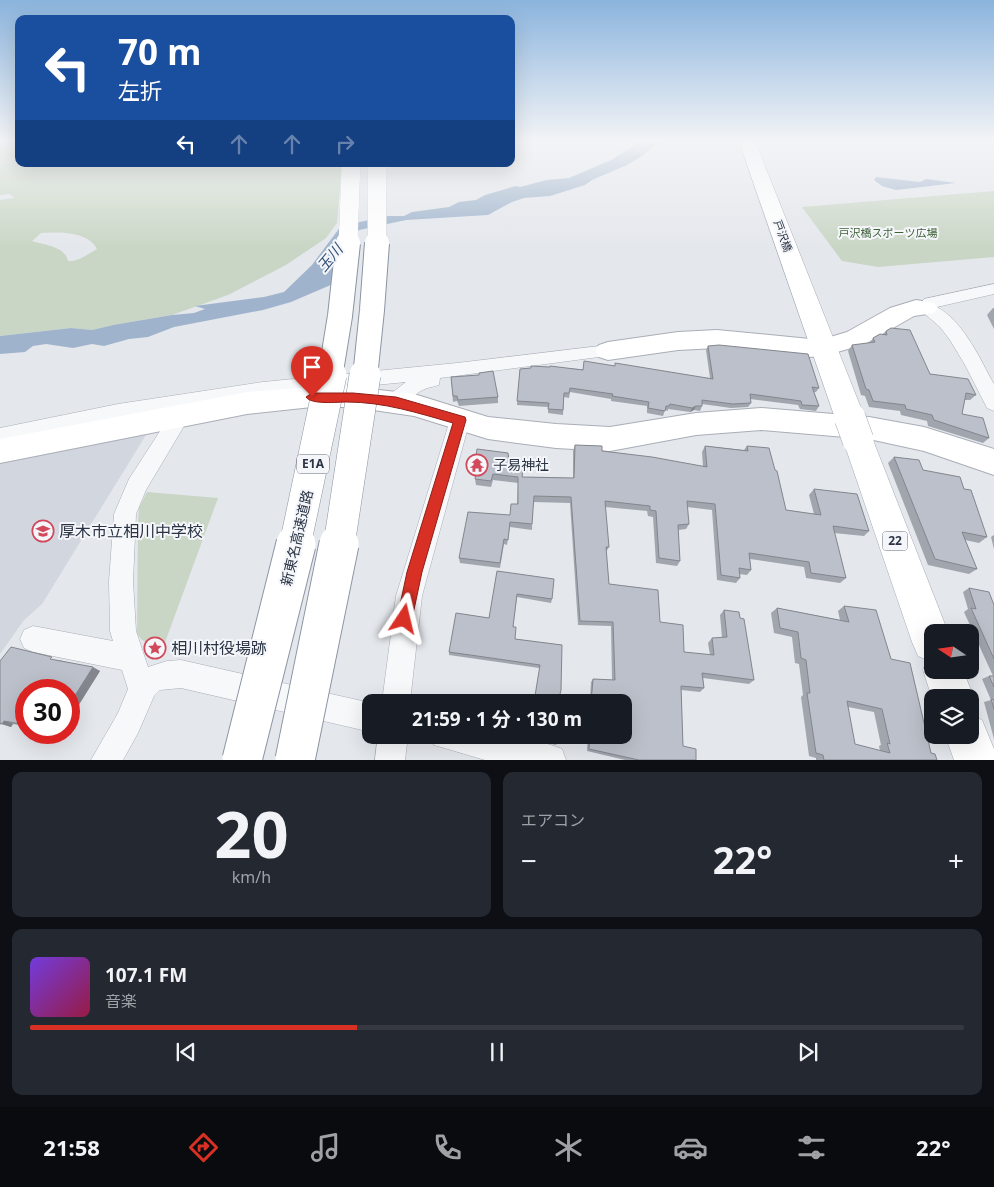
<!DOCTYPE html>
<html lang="ja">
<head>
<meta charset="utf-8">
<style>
  body { margin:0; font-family:"Noto Sans","Noto Sans JP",sans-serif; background:#242831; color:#f1f3f6; height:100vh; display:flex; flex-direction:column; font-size:19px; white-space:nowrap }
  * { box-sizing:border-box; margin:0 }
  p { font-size:16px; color:#9ea1a6 }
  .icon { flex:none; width:28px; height:28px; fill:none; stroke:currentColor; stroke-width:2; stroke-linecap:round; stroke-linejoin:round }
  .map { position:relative; height:760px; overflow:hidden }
  .panel { display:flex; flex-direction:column; gap:12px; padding:12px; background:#0d0f14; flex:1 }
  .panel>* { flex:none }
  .top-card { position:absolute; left:15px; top:15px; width:500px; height:152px; border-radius:10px; box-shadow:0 5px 20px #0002; background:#1a4fa0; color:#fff; overflow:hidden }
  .needle { width:32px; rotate:283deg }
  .fabs { position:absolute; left:924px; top:624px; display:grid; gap:10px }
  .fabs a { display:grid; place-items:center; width:55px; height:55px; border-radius:10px; background:#171b24; box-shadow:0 5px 20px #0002; font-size:25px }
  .speed { position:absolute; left:15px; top:679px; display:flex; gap:10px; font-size:25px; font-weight:700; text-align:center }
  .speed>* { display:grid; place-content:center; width:65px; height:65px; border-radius:50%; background:#171b24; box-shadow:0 5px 20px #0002; line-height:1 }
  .speed .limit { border:8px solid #d22; background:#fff; color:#111 }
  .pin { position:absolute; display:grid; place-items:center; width:42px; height:42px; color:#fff; margin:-51px -21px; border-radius:50% 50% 50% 0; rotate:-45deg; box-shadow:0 0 5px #0007 }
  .pin .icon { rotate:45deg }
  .me { position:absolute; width:55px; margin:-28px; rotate:10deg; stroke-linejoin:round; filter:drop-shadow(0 0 4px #0008) }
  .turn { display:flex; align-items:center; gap:18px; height:105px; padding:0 20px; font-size:22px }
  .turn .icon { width:65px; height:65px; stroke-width:2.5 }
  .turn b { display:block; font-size:35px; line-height:42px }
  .lanes { display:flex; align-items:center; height:48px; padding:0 20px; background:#0003; justify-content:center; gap:25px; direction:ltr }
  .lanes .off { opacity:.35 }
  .big { font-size:38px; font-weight:700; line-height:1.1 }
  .panel .widget { flex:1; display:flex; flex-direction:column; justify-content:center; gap:8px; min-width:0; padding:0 18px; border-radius:10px; background:#242831 }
  .panel .dial { align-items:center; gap:0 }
  .dial b { font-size:65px; line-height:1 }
  .song { display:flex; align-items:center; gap:15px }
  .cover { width:60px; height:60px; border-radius:8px; background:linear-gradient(135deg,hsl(260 70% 55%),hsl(340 70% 35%)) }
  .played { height:5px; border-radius:2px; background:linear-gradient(90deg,#d93025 35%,#363941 35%) }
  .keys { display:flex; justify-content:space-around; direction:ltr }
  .heat { display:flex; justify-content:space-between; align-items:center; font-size:28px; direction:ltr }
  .panel .tiles { flex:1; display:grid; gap:12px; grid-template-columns:1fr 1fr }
  .widget:last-child { grid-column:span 2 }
  .trip { position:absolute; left:362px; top:694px; width:270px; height:50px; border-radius:10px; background:#171b24; box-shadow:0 5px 20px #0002; font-weight:700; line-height:50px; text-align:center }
  .dock { display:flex; height:80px; justify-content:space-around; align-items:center; background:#090b0e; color:#9ea1a6 }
  .dock .icon { width:35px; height:35px }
  .dock .active { color:#d93025 }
  .dock b { font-size:22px; color:#f1f3f6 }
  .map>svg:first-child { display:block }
  .built { fill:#d2d6de }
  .green { fill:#c9d6c5; fill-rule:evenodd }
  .water { fill:#9fb4cc }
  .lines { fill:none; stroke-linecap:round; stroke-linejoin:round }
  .street-casing { stroke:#a9aeb7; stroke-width:1 }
  .secondary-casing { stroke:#a9aeb7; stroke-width:2 }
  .primary-casing { stroke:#a3abb8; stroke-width:1 }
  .street { fill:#f7f8fa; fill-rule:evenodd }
  .secondary { fill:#fff; fill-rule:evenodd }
  .primary { fill:#fff; fill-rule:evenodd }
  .primary-bridge-casing { stroke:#a3abb8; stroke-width:32; stroke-linecap:butt }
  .highway-bridge-far3-casing { stroke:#8b94a3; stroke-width:19; stroke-linecap:butt }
  .highway-bridge-far2-casing { stroke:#8b94a3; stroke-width:26; stroke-linecap:butt }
  .highway-bridge-far1-casing { stroke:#8b94a3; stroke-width:32; stroke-linecap:butt }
  .highway-bridge-casing { stroke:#8b94a3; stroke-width:41; stroke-linecap:butt }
  .primary-bridge { stroke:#fff; stroke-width:31 }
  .highway-bridge-far3 { stroke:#fff; stroke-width:19 }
  .highway-bridge-far2 { stroke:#fff; stroke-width:24 }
  .highway-bridge-far1 { stroke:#fff; stroke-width:31 }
  .highway-bridge { stroke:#fff; stroke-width:39 }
  .wall { fill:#a1a5ae; fill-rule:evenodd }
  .shaded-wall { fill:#83868d }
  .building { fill:#bbc0ca; stroke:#83868d; fill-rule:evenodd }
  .route { fill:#d93025; stroke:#8d1f18 }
  .labels { text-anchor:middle; stroke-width:4; stroke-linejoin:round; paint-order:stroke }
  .far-park-label { font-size:11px; fill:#3f6138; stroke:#f4f6f9 }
  .far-street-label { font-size:11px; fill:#2b3445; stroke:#f4f6f9 }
  .shield { fill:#f4f6f9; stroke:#676e7b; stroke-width:1 }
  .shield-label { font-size:12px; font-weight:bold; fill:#2b3445 }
  .poi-label { font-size:14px; fill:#2b3445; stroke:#f4f6f9; text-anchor:start }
  .street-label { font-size:14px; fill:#2b3445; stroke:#f4f6f9 }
  .water-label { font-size:15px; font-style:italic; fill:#34527a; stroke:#f4f6f9 }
  .near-poi-label { font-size:16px; fill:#2b3445; stroke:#f4f6f9; text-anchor:start }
</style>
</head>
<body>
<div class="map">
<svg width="994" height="760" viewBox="0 0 994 760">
  <rect width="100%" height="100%" fill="#e4e7ec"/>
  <path class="built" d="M149,430L42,604L24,620L0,654V458Z"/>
  <g class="green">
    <path d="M0,141H19V164H342L337,223L326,238L286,265L228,295L172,315L113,325L92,330L71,328L0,336V200L14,198L10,194L0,195ZM41,233C58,232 88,231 97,249C88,254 78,262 68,261C65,246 44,245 32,241Z"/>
    <path d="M994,191V257L878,267L842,261L802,207Z"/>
    <path d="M147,492L218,498L164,645C152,646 143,644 137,633L138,522L139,508Z"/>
  </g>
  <g class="water">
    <path d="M641,141H660L642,156L627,165L592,180L585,185L550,196L524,198L512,202L488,215L406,220L359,230L352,237L333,284L291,302L263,310L174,327L148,337L129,339L104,346L92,344L73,348L46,344L33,346L25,352L0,354V336L71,328L92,330L113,325L172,315L194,313L205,309L195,306L264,297L284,292L312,265L341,226L388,216H404L412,212L449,207L459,202L476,200L485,195L516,186L520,187L547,180L569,178L611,160Z"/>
    <path d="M876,177L920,182L926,179L956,183L896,190L882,186L874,180Z"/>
  </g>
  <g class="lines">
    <g class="street-casing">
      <g id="street">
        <path d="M994,284V294L937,307C962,321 978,354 991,379L994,384V411L987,408L965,365L950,340L940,327L918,308L924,299Z"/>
        <path d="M608,345L614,347L617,351L614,355L440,378L439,385C432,387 425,388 419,392C408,399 404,412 389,407L386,402L393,392L406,382L263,396L183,409L187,410L190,416L146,490L136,514L133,581L136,631L148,667L167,661L181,660L371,703V732L181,688L160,690L154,696L138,733L123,760H91L118,713L128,689L122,670L33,652L24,648L20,639L24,630L33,626L113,641L110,631L109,581L114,514L129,479L173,411L118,420L0,444V428L118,404L263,382L457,363Z"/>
        <path d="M460,412L467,414L470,420L422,596L410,702H382L396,596L450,420L453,414Z"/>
        <path d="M378,735H408L405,760H375Z"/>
        <path d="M429,735C474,735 519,732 562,749L566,760H485L434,745Z"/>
      </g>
    </g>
    <g class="secondary-casing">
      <g id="secondary">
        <path d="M916,300L934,303L938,308L934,313L914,316L865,344L827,355L810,357L717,348L678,350L608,360L599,357L595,351L599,345L608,342L678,332L717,330L810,339L827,338L847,332L890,308Z"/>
        <path d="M312,387H353L414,394L488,417L556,424L610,427L696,413L761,408L869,417L924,427L994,449V475L924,451L869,439L761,430L696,435L610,451L556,448L488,439L414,416L353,407H312L247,414L0,463V439L247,392Z"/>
      </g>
    </g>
    <g class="primary-casing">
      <g id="primary">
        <path d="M739,141H755L865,418L860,426L850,430L840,426L835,418Z"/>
        <path d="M858,428L869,431L873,440L948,632H932V670H963L974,698L970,707V698H932L923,670L927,660L918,656L912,642L843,440L847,431Z"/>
        <path d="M970,715L982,720L994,749V760H954L945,735H970Z"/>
      </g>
    </g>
    <use href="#street" class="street"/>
    <use href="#secondary" class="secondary"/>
    <use href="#primary" class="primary"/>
    <g class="primary-bridge-casing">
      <path id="primary-bridge" d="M850,418L858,440"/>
    </g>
    <g class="highway-bridge-far3-casing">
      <g id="highway-bridge-far3">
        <path d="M348,245L351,164"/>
        <path d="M377,245V164"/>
      </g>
    </g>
    <g class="highway-bridge-far2-casing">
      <g id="highway-bridge-far2">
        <path d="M330,377L340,316L348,243"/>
        <path d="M365,377L372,310L377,243"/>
      </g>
    </g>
    <g class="highway-bridge-far1-casing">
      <g id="highway-bridge-far1">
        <path d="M295,545L331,375"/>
        <path d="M339,545L365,375"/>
      </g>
    </g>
    <g class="highway-bridge-casing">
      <g id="highway-bridge">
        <path d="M242,760L296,544"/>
        <path d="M295,760L339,544"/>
      </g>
    </g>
    <use href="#primary-bridge" class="primary-bridge"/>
    <use href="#highway-bridge-far3" class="highway-bridge-far3"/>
    <use href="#highway-bridge-far2" class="highway-bridge-far2"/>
    <use href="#highway-bridge-far1" class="highway-bridge-far1"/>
    <use href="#highway-bridge" class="highway-bridge"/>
  </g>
  <g class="wall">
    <path d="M993,308H994V329L987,315Z"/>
    <path d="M886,331L930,374L976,395L970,400H965L962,414L989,438L983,443L928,426L927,421L901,415L900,411L869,407L865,396L861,395L848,351L852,345L870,343L873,338L883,334Z"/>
    <path d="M708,346L819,388L816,392H814L819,406L816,411L800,409L798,405L750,399L751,403L748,407L731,408L702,404V406L700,411L694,410L690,412L668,409V411L665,410L663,416L647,413V406L611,401V399L570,392L569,398L564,397L563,415L548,413V407L517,405L520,369L550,367L710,378L706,350Z"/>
    <path d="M451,377L498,397V403L459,406L457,401L453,402Z"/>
    <path d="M575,445L602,451L703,467L702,452L705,446L744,450L747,446L786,510L814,514L809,495L814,489L869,531L864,536L834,533L846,578L840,583L806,578L804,567L750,559L751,570L747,575L739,574L740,578L736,583L717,580L712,510L687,507L689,524L686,529L678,530L680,561L677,566L656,563L653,517L648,516L647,511L605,507L609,547L606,552L609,584L660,622L684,652L710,655L708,643L712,638H722L720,615L724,610L754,680L749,684L703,678L704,688L700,692L681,690L683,746L696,760H625L587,751L588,735H624V702H590L591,682L593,679L612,680L611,626L578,625L570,503L533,502L532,530L510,527L507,545L504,544L500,568L460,563L459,558L510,515L517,504L518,483L493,480L491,487L476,485L475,479L476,475L474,474V468L509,460L524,466L522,477L573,478V451Z"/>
    <path d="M894,457L964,489L987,537L979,543L965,540L977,569L969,574L928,565L888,463Z"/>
    <path d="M994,535V549L991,537Z"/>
    <path d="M497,571L552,599L551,603L517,597L513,627L515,639L562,645L539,668L449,655V652L489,618Z"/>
    <path d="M969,588L994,605V739L984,702L991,700L982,679L989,676H993L964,612L968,609L963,592Z"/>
    <path d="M844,606L891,659L931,753L937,760H816V758L809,756L801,697L803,695L799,664L795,663L792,637L774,633L771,613L777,608L840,620L838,611ZM848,707L874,712L881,745L879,746L880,751L855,744Z"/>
    <path d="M59,660L100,671L73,714L69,712V690H26V726L13,724L11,727L1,724L0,725V661Z"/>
    <path d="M529,735L557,743L556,745L528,738Z"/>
  </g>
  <g class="shaded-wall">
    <path d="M696,406L694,410L690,412L692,408Z"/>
    <path d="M93,667L100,671L73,714L69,712V705Z"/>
    <path d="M4,721L13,724L11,727L2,724Z"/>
  </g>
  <g class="building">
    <path d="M891,328L910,330L930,374L968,379L976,395L966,393L962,414L983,418L989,438L934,420L932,415L906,409L905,405L873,401L869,390L866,389L852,345L875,342L873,338L880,334L887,335L886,331Z"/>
    <path d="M719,345L808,354L819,388L812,387L819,406L802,405L801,401L750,394L751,403L733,404L702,400V406H696L692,408L670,404L669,406H666L665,411L648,408L649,402L612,396L613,394L570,388L569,393H564L563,410L548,409L549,403L517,401L520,369L531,368V366L550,367V366L583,370L584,361L615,366V363L713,379L708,346Z"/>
    <path d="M493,371L498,397L458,400L457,396H453L451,377L479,375V373Z"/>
    <path d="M575,445L602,446V451L652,457L707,467L705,446L748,451L747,446L769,448L775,470L777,471L786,510L821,515L814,489L857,494L869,531L833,526L846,578L811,573L809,562L749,553L751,570L739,568L740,578L721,575L715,504L687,501L689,524L678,525L680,561L659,558L656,511L650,510V506L605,501L609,547H606L609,584L658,590L660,622L683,625L684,652L714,655L712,638L727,637L724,610L739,612L740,618L744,619L754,680L702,673L704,688L681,686L683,746L696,749V760H639L589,749L590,735H624V702H591L593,679L615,680L613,622L580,621L571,497L534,496L532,524L510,522L508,540L504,539L500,563L459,558L468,512L510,515L511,504H518V477L493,474L491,481L475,479L477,469L474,468L477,449L508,453L509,460H524L522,477L574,478Z"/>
    <path d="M894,457L919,460L923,470L960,477L964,489L971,490L987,537L962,532L977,569L935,559Z"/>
    <path d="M497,571L554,579L552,599L517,594L513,627H516L515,639L562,645L561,690L558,702H534L540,665L449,652L456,613L489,618Z"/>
    <path d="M969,588L989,592L994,605V659L971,608L976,609Z"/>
    <path d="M844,606L876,610L891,659L910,663L931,753L935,754L937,760H824L823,755L816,753L807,693H810L806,660L801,658L798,632L780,628L777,608L849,622ZM847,701L882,709L890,744L887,743L890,753L855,744Z"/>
    <path d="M11,647L52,657L50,659L93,667L69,705V690H26V725L4,721L2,724L0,723V661Z"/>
    <path d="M989,676H994V687Z"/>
    <path d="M991,699L994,700V709Z"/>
    <path d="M529,735H558L557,743L529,736Z"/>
  </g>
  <linearGradient id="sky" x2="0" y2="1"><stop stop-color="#8bb4dd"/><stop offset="0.57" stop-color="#f3f4f6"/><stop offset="1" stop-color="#f3f4f6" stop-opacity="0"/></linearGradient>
  <rect width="994" height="247" fill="url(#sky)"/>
  <path class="route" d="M312,393H353L396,397L465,417L466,420L422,572L412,619L410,625L404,627L399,625L397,619L407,572L453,423C418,413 384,402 347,402C338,402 311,405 306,397Z"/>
  <defs>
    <g id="temple-ring" transform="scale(1.125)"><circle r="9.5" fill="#f4f6f9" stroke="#d1495b" stroke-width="1.5"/><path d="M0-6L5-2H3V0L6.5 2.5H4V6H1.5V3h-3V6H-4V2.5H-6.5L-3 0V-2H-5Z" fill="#d1495b"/></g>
    <g id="school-ring" transform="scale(1.125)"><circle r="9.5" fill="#f4f6f9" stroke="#d1495b" stroke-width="1.5"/><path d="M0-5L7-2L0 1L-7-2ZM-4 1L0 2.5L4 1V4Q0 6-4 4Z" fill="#d1495b"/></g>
    <g id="sight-ring" transform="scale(1.125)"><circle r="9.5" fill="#f4f6f9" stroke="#d1495b" stroke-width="1.5"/><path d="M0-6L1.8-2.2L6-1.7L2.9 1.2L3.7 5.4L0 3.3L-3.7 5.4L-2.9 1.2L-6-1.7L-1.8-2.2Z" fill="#d1495b"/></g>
  </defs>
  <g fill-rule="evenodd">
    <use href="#temple-ring" x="477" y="465"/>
    <use href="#school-ring" x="43" y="531"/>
    <use href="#sight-ring" x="155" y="648"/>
  </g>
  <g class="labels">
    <g class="far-park-label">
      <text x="888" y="237">戸沢橋スポーツ広場</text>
    </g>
    <g class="far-street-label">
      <text transform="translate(783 236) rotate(70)" y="4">戸沢橋</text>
    </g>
    <g class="shield">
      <rect x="297" y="454.5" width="32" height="19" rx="4"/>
      <rect x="882.5" y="531.5" width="25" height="19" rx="4"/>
    </g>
    <g class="shield-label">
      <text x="313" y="468">E1A</text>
      <text x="895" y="545">22</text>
    </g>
    <g class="poi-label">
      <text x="493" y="470">子易神社</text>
    </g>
    <g class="street-label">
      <text transform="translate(297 538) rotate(-77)" y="5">新東名高速道路</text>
    </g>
    <g class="water-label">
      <text transform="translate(330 258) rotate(-50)" y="5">玉川</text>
    </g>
    <g class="near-poi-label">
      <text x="59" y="537">厚木市立相川中学校</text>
      <text x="171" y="654">相川村役場跡</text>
    </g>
  </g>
</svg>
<div class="fabs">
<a><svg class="needle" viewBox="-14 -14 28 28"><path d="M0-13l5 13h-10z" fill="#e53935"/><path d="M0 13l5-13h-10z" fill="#9ea1a6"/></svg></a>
<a><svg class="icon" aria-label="layers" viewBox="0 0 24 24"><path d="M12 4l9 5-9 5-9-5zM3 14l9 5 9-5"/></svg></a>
</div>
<div class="speed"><div class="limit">30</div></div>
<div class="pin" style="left:312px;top:397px;background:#d93025"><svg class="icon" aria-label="arrive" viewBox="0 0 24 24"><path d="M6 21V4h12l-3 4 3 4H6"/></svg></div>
<svg class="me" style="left:404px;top:619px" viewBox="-20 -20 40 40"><path d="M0-17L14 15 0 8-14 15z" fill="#d93025" stroke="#fff" stroke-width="4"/></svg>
<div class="trip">21:59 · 1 分 · 130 m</div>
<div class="top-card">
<div class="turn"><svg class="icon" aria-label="left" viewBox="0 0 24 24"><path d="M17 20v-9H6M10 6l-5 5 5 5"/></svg><div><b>70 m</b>左折</div></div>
<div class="lanes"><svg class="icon" aria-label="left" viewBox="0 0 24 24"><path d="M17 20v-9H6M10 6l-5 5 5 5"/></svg><svg class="icon off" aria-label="ahead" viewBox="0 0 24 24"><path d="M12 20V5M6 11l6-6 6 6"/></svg><svg class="icon off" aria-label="ahead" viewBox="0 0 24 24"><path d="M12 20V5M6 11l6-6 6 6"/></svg><svg class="icon off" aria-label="right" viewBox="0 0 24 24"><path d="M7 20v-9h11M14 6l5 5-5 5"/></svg></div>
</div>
</div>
<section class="panel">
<div class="tiles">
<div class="widget dial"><b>20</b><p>km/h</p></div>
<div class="widget"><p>エアコン</p>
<div class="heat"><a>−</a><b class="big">22°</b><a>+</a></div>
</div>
<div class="widget">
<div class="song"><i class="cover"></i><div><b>107.1 FM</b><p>音楽</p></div></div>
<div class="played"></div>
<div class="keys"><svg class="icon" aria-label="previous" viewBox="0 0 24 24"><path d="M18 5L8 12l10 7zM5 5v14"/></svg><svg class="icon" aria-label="pause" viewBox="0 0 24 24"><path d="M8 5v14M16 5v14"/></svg><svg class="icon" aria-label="next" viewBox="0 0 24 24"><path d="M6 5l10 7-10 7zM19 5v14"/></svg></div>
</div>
</div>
</section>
<nav class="dock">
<b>21:58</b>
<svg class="icon active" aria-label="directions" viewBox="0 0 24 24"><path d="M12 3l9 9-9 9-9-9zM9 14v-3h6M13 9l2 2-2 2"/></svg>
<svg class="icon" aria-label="music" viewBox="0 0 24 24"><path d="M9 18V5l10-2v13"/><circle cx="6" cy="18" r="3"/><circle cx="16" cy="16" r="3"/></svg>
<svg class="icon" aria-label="phone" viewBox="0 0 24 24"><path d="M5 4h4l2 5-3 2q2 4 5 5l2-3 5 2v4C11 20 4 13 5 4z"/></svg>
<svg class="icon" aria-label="climate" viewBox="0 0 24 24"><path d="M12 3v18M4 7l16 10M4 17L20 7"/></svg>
<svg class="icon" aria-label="car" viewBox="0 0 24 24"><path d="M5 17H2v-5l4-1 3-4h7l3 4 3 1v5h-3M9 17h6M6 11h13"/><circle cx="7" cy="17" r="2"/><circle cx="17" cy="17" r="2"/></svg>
<svg class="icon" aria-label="filters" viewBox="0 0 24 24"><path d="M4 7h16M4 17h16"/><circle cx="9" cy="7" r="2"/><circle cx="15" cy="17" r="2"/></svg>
<b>22°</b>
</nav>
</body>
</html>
